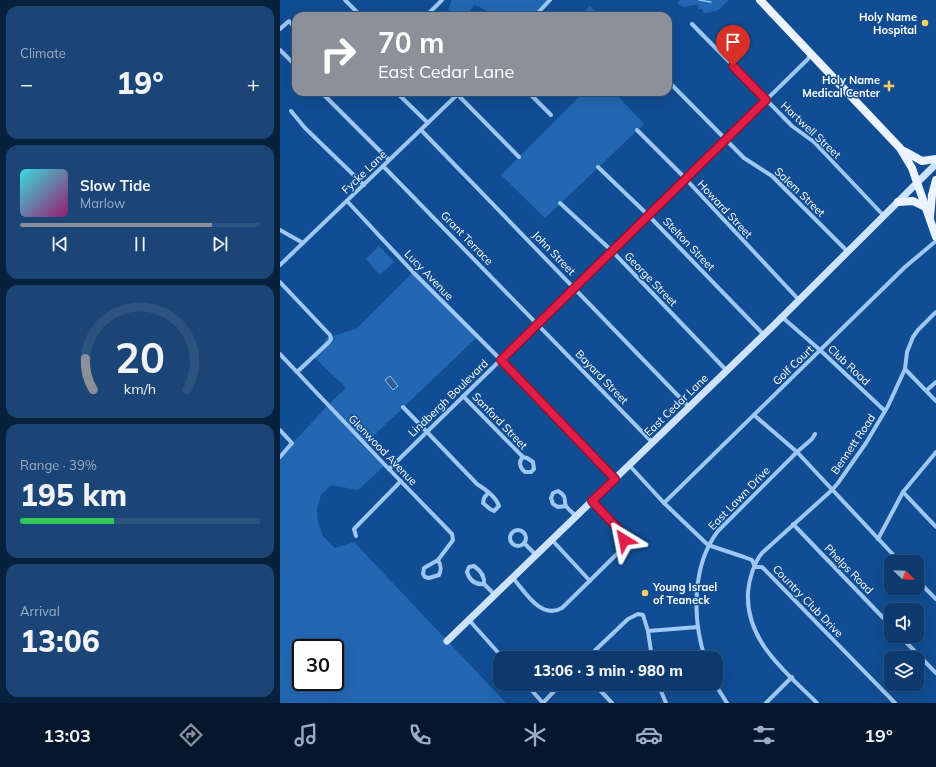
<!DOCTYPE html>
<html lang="en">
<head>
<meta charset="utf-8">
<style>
  body { margin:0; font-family:Mulish,sans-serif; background:#1b4576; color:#f1f3f6; height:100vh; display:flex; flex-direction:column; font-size:15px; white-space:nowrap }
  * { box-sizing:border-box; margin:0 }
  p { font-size:13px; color:#9aadc2 }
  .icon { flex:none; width:22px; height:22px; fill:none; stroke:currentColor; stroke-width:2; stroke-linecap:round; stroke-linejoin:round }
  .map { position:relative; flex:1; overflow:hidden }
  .panel { display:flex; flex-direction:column; gap:6px; padding:6px; background:#07203c; width:280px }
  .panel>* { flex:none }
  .guide { position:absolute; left:12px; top:12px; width:380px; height:84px; border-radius:12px; box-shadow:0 4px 16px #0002,0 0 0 1px #2d5481; background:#8c9099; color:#fff; overflow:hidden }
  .needle { width:26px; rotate:113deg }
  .buttons { position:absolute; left:604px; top:555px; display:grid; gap:8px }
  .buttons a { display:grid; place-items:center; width:40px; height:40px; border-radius:8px; background:#0d3a6e; box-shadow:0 4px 16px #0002,0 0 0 1px #2d5481; font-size:20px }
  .speed { position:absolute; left:12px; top:639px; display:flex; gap:8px; font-size:20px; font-weight:700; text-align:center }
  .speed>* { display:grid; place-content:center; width:52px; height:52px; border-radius:50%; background:#0d3a6e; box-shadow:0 4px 16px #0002,0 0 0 1px #2d5481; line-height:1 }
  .speed .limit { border:2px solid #111; border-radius:6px; background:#fff; color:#111 }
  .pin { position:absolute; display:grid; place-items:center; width:34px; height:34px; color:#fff; margin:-41px -17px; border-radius:50% 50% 50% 0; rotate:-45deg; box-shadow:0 0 4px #0007 }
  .pin .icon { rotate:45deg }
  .me { position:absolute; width:44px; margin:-22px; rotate:325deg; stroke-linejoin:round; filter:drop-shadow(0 0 3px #0008) }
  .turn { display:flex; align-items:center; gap:14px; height:84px; padding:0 20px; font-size:18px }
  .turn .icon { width:52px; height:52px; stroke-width:2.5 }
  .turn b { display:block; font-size:28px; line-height:34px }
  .big { font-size:30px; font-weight:800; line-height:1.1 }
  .panel .tile { flex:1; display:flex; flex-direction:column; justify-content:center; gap:6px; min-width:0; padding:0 14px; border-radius:12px; background:#1b4576 }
  .panel .dial { align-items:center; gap:0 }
  .dial svg { height:104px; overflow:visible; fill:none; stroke:#2d5481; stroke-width:7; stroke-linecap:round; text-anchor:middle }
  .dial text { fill:#f1f3f6; stroke:none }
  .song { display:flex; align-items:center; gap:12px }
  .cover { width:48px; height:48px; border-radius:6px; background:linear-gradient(135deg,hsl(180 70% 55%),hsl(320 70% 35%)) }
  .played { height:4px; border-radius:2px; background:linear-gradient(90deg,#8c9099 80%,#2d5481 80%) }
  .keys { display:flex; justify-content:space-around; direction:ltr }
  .heat { display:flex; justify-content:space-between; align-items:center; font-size:22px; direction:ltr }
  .charge { height:6px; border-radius:3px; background:linear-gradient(90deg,#34c759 39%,#2d5481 0) }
  .trip { position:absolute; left:213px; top:651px; width:230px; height:40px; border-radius:12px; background:#0d3a6e; box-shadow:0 4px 16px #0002,0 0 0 1px #2d5481; font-weight:800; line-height:40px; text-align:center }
  .menu { display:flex; height:64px; justify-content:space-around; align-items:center; background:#05172c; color:#9aadc2 }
  .menu .icon { width:28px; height:28px }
  .menu .on { color:#8c9099 }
  .menu b { font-size:18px; color:#f1f3f6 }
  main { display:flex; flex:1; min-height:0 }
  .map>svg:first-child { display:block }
  .green { fill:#2367b2; fill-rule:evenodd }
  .water { fill:#305d90; stroke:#90c2f6 }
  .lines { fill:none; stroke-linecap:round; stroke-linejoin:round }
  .stream { stroke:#90c2f6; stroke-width:1.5 }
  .street { stroke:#9ec7f3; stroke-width:4 }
  .secondary { stroke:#cde3fd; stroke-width:7 }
  .primary { stroke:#eaf3ff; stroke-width:8 }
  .route-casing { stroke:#92132f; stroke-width:10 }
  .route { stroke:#e11d48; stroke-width:7 }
  .poi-dot { fill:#ffcd60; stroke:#114d93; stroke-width:1.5 }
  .labels { text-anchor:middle; stroke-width:3; stroke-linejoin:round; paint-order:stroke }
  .poi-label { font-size:11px; font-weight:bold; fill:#fff; stroke:#114d93; text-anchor:end }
  .street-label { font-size:11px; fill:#fff; stroke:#114d93 }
</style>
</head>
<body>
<main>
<section class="panel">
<div class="tile"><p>Climate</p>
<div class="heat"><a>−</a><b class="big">19°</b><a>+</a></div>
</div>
<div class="tile">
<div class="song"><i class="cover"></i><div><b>Slow Tide</b><p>Marlow</p></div></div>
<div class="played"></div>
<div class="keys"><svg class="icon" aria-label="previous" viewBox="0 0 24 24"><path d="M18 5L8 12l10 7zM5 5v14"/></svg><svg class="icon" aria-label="pause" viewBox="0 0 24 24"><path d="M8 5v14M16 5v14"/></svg><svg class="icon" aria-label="next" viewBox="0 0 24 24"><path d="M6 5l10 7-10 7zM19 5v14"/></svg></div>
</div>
<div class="tile dial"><svg viewBox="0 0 100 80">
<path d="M14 69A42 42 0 1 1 86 69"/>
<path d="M14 69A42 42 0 0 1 8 45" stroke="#8c9099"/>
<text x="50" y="56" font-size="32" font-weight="700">20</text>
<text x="50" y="72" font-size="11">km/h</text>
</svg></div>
<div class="tile"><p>Range · 39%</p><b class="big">195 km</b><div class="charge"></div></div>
<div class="tile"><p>Arrival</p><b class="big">13:06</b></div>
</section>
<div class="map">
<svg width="656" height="703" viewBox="0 0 656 703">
  <rect width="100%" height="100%" fill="#114d93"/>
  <g class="green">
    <path d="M172,0H270L255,16H214L202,8L194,5C189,14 185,16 175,16L168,9Z"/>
    <path d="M400,0H448C439,11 438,11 424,13L422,9H418L419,6L417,5C407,5 404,10 397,3Z"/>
    <path d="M310,6L319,16H300Z"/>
    <path d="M304,92H334L364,124L265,218L221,175Z"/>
    <path d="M99,246L114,262L100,275L86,259Z"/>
    <path d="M133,272L197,337L85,444L105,465L78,490L51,485L41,495L37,509L38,522L43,536L55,548L74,542L226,703H0V457L48,405L66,388L35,358L34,353L44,343L46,338L76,329ZM21,648H55V682H21Z"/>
  </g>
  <path class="water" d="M110,376L118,386L113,390L105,380Z"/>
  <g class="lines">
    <path class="stream" d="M419,0L431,2"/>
    <g class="street">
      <path d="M65,0L81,16"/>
      <path d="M146,16L162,0"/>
      <path d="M255,16L270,0"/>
      <path d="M412,24L512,126L534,142L604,216"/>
      <path d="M0,29L9,21L16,29"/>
      <path d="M0,50L16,66"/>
      <path d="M388,81L464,158L492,176L568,252"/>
      <path d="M41,92L109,160"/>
      <path d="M116,92L148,123"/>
      <path d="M248,92L271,115"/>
      <path d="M177,94L239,157"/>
      <path d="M11,111L25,128L84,185"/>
      <path d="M141,130L409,407"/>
      <path d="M357,130L402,175L519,300"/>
      <path d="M103,166L373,443"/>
      <path d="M318,167L368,215L484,335"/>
      <path d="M67,201L133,272L221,360L335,479"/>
      <path d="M280,203L332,251L447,371"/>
      <path d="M0,230L23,243"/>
      <path d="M0,265L180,92"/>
      <path d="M0,282L50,335L51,339L49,342L17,372"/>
      <path d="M502,317L540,350L605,411"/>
      <path d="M0,354L105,465L172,534L173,540L158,560L144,568L143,574L145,577L149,578L159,575C162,569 161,565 158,560"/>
      <path d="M625,369L656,401"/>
      <path d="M647,390L656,382"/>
      <path d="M183,396L243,457L247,458L253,462L254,469L251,472H245C240,468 238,462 243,457"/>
      <path d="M123,407L197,484C205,489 216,497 219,506L214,511L210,509L203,503L204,498L208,493"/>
      <path d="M474,415L517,452L620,562"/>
      <path d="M0,430L12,443L0,457"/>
      <path d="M349,465L384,503L428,545L464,557L472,560L475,567H482L615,703"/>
      <path d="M109,469L528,59L530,54"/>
      <path d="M623,492L656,527"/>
      <path d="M384,503L625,267L656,241"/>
      <path d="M286,506L278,507L273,504L271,498L273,493L278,491C288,497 283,499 286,506C288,509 294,514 296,516"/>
      <path d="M513,524L611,626"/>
      <circle cx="238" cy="538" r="8"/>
      <path d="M76,536L74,529L121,481"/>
      <path d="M598,539L623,492L656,452"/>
      <path d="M272,540L310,581"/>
      <path d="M244,543L256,555"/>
      <path d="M233,578C245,592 261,620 282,608L341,550C345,544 345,539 341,533L312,501"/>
      <path d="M637,580L656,599"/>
      <path d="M204,584C205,576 201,571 194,566L189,567L187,572C190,581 195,585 204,584L215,595"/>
      <path d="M189,620L223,658"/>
      <path d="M368,631L418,627"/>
      <path d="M620,636L656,673"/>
      <path d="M307,658L348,619L358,614L363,615L368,631L372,658"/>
      <path d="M425,658C412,618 412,565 438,531L517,452L532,439L535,434"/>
      <path d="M246,684L263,703"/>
      <path d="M314,684L332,703"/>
      <path d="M378,684L386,703"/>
      <path d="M435,684L447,703"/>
      <path d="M263,703L281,684"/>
      <path d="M486,703L512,677"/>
      <path d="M537,703C506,672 465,641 468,592C469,579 474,563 482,553L552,490L558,483L586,443L608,406L625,369L627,352L633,337L638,330L656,312"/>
    </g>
    <path class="secondary" d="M167,641L492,327L656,164"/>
    <g class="primary">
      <path d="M480,0L620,148L632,168L656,237"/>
      <path d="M624,151L642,161L656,159"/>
      <path d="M618,202L633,201L645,207"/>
      <path d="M650,217L652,195L656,180"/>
    </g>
  </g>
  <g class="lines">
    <g class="route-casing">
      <path id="route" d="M344,540L341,532L312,501L335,479L221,360L486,100L453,66"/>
    </g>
    <use href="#route" class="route"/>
  </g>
  <g class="poi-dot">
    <circle cx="645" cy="23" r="4"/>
    <path d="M607 80h4v4h4v4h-4v4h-4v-4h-4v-4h4z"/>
    <circle cx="365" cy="593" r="4"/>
  </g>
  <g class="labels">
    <g class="poi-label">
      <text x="637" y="21">Holy Name<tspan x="637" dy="13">Hospital</tspan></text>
      <text x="600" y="84">Holy Name<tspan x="600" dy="13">Medical Center</tspan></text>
      <text x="373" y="591" text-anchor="start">Young Israel<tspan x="373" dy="13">of Teaneck</tspan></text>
    </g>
    <g class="street-label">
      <text transform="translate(531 130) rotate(43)" y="4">Hartwell Street</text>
      <text transform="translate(84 172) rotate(-44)" y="4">Fycke Lane</text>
      <text transform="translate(520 192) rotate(44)" y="4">Salem Street</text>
      <text transform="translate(445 209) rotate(47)" y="4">Howard Street</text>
      <text transform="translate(187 238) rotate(46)" y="4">Grant Terrace</text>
      <text transform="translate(409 244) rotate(46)" y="4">Stelton Street</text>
      <text transform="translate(274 253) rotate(46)" y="4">John Street</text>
      <text transform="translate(149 275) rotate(46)" y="4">Lucy Avenue</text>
      <text transform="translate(371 279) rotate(46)" y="4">George Street</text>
      <text transform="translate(513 365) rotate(-44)" y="4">Golf Court</text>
      <text transform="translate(569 365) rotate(43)" y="4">Club Road</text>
      <text transform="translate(322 377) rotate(46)" y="4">Bayard Street</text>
      <text transform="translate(168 398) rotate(-44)" y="4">Lindbergh Boulevard</text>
      <text transform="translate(396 405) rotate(-44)" y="4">East Cedar Lane</text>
      <text transform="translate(220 421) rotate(46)" y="4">Sanford Street</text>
      <text transform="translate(573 444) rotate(-56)" y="4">Bennett Road</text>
      <text transform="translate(103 450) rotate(46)" y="4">Glenwood Avenue</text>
      <text transform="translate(459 498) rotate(-46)" y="4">East Lawn Drive</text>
      <text transform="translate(569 569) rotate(46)" y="4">Phelps Road</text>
      <text transform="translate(528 601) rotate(46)" y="4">Country Club Drive</text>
    </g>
  </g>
</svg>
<div class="buttons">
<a><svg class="needle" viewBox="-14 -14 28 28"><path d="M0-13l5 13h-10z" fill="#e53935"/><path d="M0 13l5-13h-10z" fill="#9aadc2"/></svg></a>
<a><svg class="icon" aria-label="sound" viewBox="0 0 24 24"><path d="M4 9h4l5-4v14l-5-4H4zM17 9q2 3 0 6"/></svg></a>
<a><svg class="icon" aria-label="layers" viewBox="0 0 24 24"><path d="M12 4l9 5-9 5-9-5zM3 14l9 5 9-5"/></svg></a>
</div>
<div class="speed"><div class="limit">30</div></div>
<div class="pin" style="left:453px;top:66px;background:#d93025"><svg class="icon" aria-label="arrive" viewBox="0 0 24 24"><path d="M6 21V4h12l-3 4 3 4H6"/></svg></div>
<svg class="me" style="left:344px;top:540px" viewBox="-20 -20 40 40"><path d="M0-17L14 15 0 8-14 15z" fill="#e11d48" stroke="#fff" stroke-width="4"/></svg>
<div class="trip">13:06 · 3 min · 980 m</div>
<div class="guide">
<div class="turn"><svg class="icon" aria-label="right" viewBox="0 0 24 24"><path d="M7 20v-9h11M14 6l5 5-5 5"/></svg><div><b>70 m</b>East Cedar Lane</div></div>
</div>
</div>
</main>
<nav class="menu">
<b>13:03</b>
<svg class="icon on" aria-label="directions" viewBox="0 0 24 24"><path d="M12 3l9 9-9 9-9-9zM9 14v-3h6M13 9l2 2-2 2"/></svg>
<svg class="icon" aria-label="music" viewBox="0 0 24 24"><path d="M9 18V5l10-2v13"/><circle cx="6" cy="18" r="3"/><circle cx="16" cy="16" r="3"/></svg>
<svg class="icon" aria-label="phone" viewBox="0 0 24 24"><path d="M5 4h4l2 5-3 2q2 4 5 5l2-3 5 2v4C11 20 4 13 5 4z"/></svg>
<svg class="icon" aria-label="climate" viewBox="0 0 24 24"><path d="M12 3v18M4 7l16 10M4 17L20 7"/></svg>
<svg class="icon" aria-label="car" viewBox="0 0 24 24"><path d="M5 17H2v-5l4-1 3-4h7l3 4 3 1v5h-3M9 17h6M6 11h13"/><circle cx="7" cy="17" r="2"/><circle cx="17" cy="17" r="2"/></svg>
<svg class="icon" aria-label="filters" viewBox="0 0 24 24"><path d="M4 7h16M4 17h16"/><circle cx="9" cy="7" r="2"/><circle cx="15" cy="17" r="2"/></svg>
<b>19°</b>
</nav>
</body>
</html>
